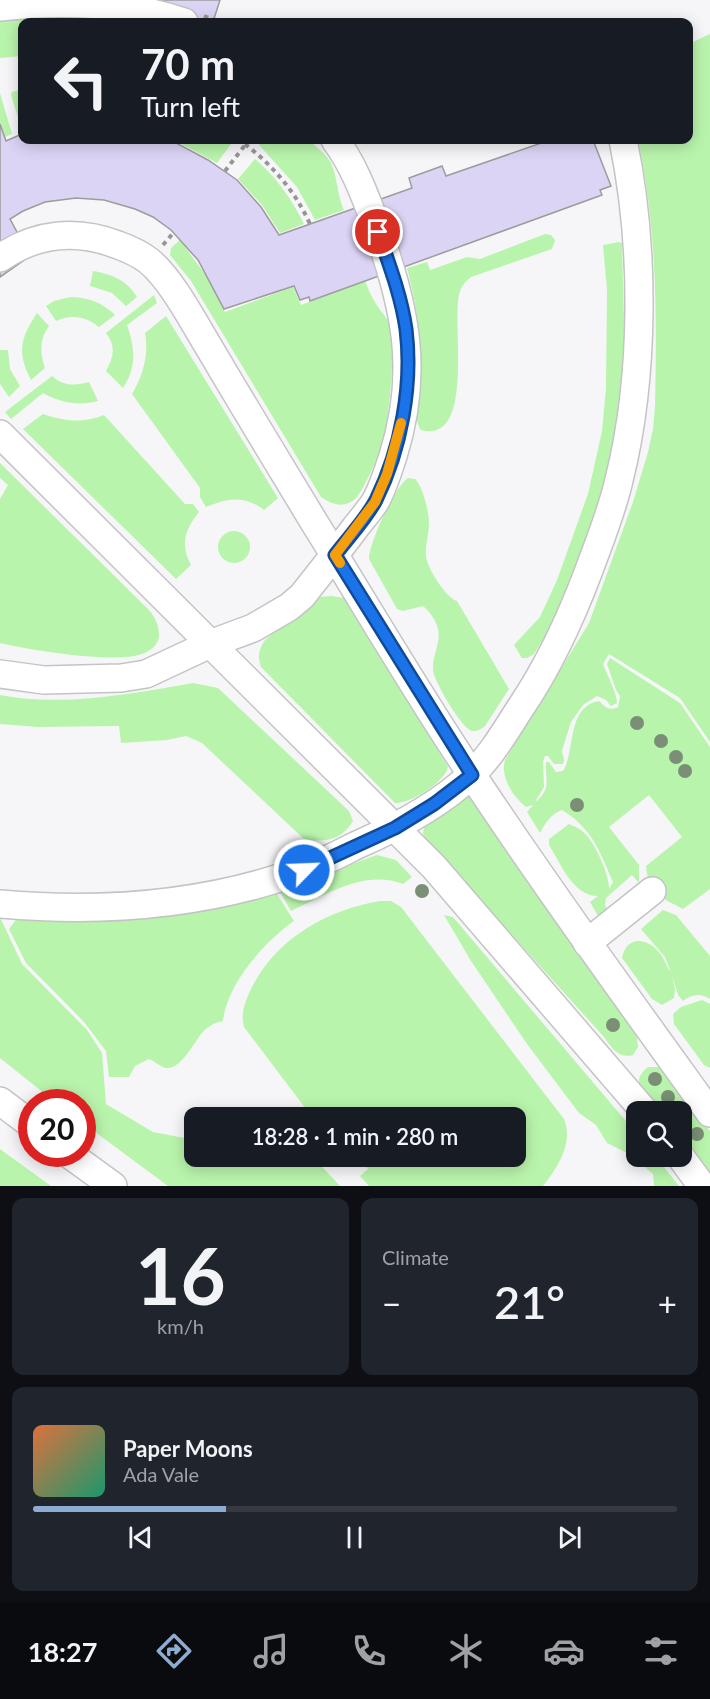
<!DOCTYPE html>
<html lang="en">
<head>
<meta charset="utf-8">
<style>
  body { margin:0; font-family:Lato,sans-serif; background:#20242c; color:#f1f3f6; height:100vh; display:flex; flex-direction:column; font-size:22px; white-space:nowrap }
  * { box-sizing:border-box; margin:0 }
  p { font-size:20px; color:#9ea1a6 }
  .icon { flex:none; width:33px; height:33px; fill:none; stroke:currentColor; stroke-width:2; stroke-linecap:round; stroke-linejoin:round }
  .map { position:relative; height:1186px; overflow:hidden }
  .side { display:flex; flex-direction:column; gap:12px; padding:12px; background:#0d0f14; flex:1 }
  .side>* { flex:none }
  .guide { position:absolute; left:18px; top:18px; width:675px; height:126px; border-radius:12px; box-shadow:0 3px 15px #0003; background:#171b24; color:#f1f3f6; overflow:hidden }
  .tools { position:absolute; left:626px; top:1101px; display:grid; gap:12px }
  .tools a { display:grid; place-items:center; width:66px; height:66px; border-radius:12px; background:#171b24; box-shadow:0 3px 15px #0003; font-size:30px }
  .speed { position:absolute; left:18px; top:1089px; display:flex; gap:12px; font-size:30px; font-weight:700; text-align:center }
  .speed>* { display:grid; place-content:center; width:78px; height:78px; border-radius:50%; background:#171b24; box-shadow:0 3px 15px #0003; line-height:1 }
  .speed .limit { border:9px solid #d22; background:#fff; color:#111 }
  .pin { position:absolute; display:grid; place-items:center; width:51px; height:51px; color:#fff; margin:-26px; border:3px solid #fff; border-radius:50%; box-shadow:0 2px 6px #0007 }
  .me { position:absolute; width:66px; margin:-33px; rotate:66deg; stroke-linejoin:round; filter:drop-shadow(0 0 4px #0008) }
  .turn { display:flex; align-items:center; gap:21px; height:126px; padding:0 24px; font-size:27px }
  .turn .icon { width:78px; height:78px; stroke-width:2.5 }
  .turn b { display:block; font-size:42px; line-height:51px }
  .big { font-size:45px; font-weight:600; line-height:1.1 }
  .side .widget { flex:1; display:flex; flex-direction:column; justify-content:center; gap:9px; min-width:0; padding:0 21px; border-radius:12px; background:#20242c }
  .side .dial { align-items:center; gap:0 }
  .dial b { font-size:78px; line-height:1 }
  .song { display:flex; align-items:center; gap:18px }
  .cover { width:72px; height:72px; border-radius:9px; background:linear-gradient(135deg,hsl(20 70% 55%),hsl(160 70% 35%)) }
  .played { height:6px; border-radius:3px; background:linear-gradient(90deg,#8eacd2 30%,#363941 30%) }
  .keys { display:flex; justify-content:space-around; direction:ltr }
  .heat { display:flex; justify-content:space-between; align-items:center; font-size:33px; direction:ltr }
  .side .tiles { flex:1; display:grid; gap:12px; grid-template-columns:1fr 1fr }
  .widget:last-child { grid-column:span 2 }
  .trip { position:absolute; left:184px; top:1107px; width:342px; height:60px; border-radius:12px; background:#171b24; box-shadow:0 3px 15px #0003; font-weight:600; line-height:60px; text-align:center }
  .dock { display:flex; height:96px; justify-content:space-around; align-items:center; background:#090b0e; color:#9ea1a6 }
  .dock .icon { width:42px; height:42px }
  .dock .active { color:#8eacd2 }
  .dock b { font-size:27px; color:#f1f3f6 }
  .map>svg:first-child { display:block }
  .green { fill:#b9f4ac }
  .building { fill:#dcd4f5; stroke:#9c9c9d; stroke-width:1.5 }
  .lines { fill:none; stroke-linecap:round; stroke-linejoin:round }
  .minor-casing { stroke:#c4c4c6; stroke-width:30 }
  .path { stroke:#969697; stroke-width:4; stroke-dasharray:4.5 4.5; stroke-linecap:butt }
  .minor { stroke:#fff; stroke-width:27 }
  .tree { fill:#7a8f76 }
  .route-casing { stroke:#114b97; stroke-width:15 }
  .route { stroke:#1a73e8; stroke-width:10 }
  .slow { stroke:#f59e0b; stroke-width:10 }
</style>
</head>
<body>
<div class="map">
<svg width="710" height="1186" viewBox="0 0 710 1186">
  <rect width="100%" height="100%" fill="#f6f6f8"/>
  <g class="green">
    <path d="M90,16L89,22H22V56L0,58V21L23,17Z"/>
    <path d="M710,34V742L680,698L609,654L603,664C607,675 617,693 617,703L611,706L606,700L597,696L583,705L571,722L562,751L564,760L563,764H554L548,756H545L543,762L544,787L535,802C552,789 545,780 546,762H549L556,772L563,771C576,750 566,707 599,701C606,708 610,711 618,707L620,696L616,690L607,664L610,658L680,703L710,747V889L683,909C659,896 649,895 646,866L682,837L649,795L609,827L639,865V883L632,875L606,898L605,905L609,912L603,916H598L590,902L598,896C573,896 561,864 549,845V839L569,824C576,827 583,830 588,837C597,848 610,877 609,889L613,882C600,852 592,828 562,810C551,814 546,822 540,833L527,812L533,805L526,807C513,797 500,777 505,760L589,623L633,502L648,452L653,429L655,407C657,318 657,227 638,140H688L689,44Z"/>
    <path d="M22,80V131L11,95L12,92L22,89Z"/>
    <path d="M0,93L12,134L0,139Z"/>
    <path d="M179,140H234L217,163L178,142Z"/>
    <path d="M264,140H309C315,146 324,152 329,160C337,170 337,196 344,210L315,220L297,187L259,145Z"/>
    <path d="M255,159C275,175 293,201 304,224L280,233L262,205L238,179Z"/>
    <path d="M545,234L551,235L555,240L552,249L471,277C466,281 462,285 460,291C450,318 477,445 421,430C412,420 419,389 420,375C423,339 416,303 407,268L427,262L430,270L467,257L480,259Z"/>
    <path d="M180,240L207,277L225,312L293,287L301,305L365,281C368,288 371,296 375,302C379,310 387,316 390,326C396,349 389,417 383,441C379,454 364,491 355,499C344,509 331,504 321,497L191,281L170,255L171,248Z"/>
    <path d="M619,242L622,243C623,298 627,354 620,409C610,492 580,583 534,654L527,658H522L514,645L540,617L557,580L588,494L602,431L606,388L607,290L603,245Z"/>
    <path d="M93,271C111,274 127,280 137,297L126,306L112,293L90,286Z"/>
    <path d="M154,295L157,303L127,325C135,348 137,367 123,388L106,371C114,357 116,346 106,333Z"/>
    <path d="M70,297C88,297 103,303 115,315L99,327C86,316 71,314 56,321L46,306L54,301Z"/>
    <path d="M37,313L49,326C39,339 40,353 45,368L31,380C17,352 20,339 37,313Z"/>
    <path d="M166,316L278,498L264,510C244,495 228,498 206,507L200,497V488L132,394C143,375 149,355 145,333Z"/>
    <path d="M0,350H8L10,369L20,386L9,397L0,384Z"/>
    <path d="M52,376C63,386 75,386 89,382L98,401C79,406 61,403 43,393L11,419L5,412Z"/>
    <path d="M43,414C64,421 82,424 104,415L185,504H193L199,512C185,529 180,545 191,565L176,579L23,429Z"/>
    <path d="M0,463L149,610C155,617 159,625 159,635C159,644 151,651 142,654C114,664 30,650 0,643V499L8,485L0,478Z"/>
    <path d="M408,478L415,479C423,486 429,513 429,523C429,534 425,545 426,556C427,568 446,598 457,601L509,689L485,726C481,729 477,732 472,731C461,728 434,681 433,670C432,656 441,643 438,629C436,620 430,612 423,606L403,611L397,609L369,559C369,543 395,486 408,478Z"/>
    <circle cx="234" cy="547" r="16"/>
    <path d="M332,596L344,598L351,605L448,767C445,782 410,804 395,803L261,667C257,656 259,649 265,640L316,597Z"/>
    <path d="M193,683L218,688L349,811L353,821C342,840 324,843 304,839L202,743L186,736L167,740L121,743L119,726L38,727L0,724V695C64,707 130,694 193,683Z"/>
    <path d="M465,795L477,800L637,1037L638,1047L633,1055C618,1059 612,1048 604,1037L427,841L423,834L425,821Z"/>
    <path d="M377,855L396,860L412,877L403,884C365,869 325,895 291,911L279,890Z"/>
    <path d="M275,891L294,921C264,942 227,984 223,1021C214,1023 208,1026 202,1033C194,1042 181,1070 166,1068C161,1067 154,1061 149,1059L135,1066L129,1077H109L106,1051L84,1022L26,963L9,929L18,917Z"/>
    <path d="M380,901H391L401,907L564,1119C574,1143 557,1168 543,1186H369L360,1176L368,1169L358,1157L516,1156V1118L335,1117L327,1108L312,1117L244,1027C240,1013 246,999 252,987C277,938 327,910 380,901Z"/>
    <path d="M663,910L676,915L710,956V999C700,993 693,994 683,1001L678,995L672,975L675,989L674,998L662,1005L652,999L622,958C626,936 646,937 658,951C664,957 666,966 671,972L665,957L641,929Z"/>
    <path d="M444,915L453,917L636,1133V1156L656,1157L679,1186H654L653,1174L629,1154L607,1143L596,1125L579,1113L527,1044L471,961Z"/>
    <path d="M0,917L22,964L87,1030L102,1053L106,1104L153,1132L195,1140V1156L313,1157L340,1186H168L83,1123L82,1102H55L0,1058Z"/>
    <path d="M702,1000L710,1004V1068L704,1065L674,1024L673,1014L681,1007Z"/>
    <path d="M648,1067H659L664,1070L710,1131V1177L681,1139V1112L660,1111L639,1085C638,1077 642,1072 648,1067Z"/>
    <path d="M0,1149L51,1186H0Z"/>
  </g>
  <g class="building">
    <path d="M140,0H220L213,22H133Z"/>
    <path d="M0,124L6,141L22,134V140H177L176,143L208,160L237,180L261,207L279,235L412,188L409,178L442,166L446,176L550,140H593L611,186L600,190L602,195L310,301L309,297L300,300L294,286L224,309L198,260L171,230L153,217L135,209L104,200L76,198L45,202L23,211L10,219L30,256L0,277Z"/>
  </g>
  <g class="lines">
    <g class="minor-casing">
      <g id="minor">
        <path d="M0,7C63,0 124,2 184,22"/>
        <path d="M0,258C36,233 77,229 118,245C129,249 140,254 149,261C172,280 194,323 210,349C244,407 279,464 314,522C367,607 418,695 474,778C550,892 630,1002 710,1113"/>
        <path d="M0,434L434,867L645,1112"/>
        <path d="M0,674L44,680L121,678L146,674L210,644L253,628L289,607L302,596C320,573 338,551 355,528C362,519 369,511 375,502C383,488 388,471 393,456C420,370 405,308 376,225C365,196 354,165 335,140"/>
        <path d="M0,904C102,913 207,905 303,870C322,863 339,854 357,845C398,827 440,805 472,774C492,755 506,730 521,707C550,664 571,618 589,570C600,540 612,511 619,480C645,376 645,245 623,140"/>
        <path d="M587,943L652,891"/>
        <path d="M0,1101L32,1125"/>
        <path d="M69,1154L113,1186"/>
        <path d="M680,1156L702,1186"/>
      </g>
    </g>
    <g class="path">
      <path d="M204,16L220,22"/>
      <path d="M245,144C273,166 295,191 310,224"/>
      <path d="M225,171L249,140"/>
      <path d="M163,245L174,232"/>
    </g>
    <use href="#minor" class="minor"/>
  </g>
  <g class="tree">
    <circle cx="637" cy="723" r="7"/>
    <circle cx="661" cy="741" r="7"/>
    <circle cx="676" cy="757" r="7"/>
    <circle cx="685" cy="771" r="7"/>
    <circle cx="577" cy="805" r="7"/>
    <circle cx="422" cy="891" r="7"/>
    <circle cx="613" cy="1025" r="7"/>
    <circle cx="655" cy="1079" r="7"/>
    <circle cx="668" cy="1097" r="7"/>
    <circle cx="697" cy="1134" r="7"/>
  </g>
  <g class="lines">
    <g class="route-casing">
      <path id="route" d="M304,870L395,828L434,804L472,775L335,555C348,538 366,519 376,500C401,449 413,385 406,329C401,295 389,264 378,232"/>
    </g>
    <use href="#route" class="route"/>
    <path class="slow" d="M340,563L335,555L375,502L387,474L401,423"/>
  </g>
</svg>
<div class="tools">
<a><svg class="icon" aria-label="search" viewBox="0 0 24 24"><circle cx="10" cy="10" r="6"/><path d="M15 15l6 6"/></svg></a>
</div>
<div class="speed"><div class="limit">20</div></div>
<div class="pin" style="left:378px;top:232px;background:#d93025"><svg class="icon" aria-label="arrive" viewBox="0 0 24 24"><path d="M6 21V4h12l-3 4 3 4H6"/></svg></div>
<svg class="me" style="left:304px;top:870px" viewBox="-20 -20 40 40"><circle r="17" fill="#1a73e8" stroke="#fff" stroke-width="3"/><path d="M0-11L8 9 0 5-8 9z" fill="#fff"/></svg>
<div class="trip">18:28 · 1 min · 280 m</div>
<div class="guide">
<div class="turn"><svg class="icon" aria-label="left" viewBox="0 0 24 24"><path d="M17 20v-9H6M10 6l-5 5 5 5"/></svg><div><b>70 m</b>Turn left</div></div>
</div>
</div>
<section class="side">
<div class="tiles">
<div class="widget dial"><b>16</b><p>km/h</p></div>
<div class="widget"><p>Climate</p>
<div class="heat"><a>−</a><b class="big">21°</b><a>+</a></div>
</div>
<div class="widget">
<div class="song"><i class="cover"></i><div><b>Paper Moons</b><p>Ada Vale</p></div></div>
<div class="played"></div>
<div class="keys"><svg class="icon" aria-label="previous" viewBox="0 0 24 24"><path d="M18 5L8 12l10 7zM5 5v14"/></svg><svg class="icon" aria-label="pause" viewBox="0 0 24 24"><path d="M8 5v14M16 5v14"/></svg><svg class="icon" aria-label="next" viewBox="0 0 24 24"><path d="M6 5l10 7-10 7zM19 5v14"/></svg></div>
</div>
</div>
</section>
<nav class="dock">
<b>18:27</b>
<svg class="icon active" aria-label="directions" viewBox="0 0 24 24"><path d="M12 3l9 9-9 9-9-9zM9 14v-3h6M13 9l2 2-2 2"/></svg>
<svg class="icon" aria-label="music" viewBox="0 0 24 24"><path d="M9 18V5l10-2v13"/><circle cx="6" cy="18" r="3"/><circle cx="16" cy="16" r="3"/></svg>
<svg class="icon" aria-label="phone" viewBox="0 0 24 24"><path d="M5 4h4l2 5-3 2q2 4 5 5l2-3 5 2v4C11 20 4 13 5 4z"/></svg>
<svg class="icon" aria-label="climate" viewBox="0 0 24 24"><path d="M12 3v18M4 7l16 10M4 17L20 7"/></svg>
<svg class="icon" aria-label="car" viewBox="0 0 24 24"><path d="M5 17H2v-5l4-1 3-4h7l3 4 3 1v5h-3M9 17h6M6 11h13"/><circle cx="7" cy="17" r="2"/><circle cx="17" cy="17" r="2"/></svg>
<svg class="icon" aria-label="filters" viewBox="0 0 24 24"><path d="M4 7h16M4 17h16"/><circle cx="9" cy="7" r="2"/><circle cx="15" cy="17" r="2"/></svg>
</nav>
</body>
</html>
